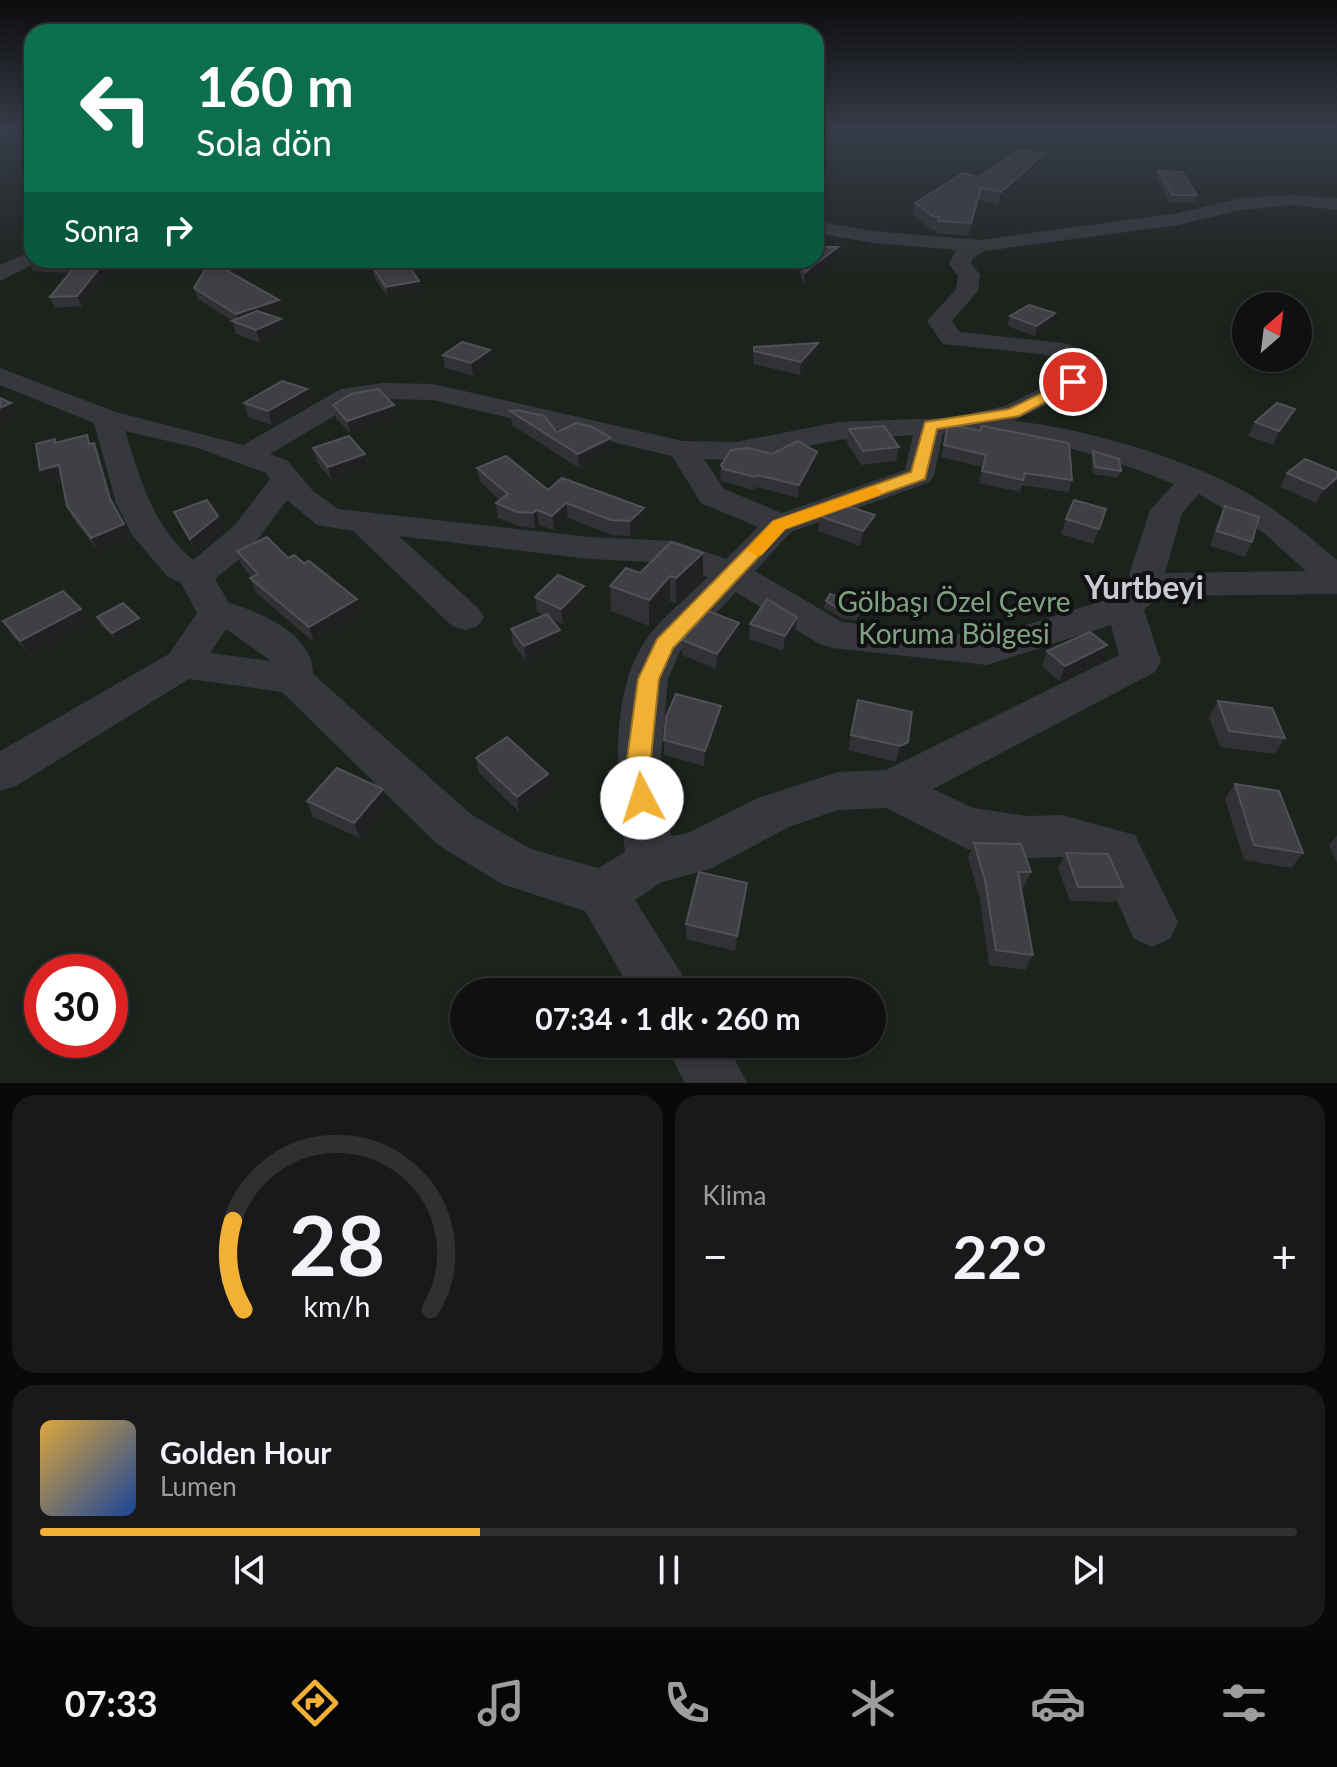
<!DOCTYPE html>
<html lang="tr">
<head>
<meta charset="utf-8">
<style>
  body { margin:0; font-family:Lato,sans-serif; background:#19191b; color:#f1f3f6; height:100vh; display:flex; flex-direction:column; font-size:30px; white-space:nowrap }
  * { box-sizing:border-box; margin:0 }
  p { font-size:26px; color:#9c9d9f }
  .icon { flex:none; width:44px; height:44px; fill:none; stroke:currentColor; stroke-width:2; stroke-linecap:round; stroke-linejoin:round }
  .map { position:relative; height:1083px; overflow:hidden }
  .drawer { display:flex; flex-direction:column; gap:12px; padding:12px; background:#09090a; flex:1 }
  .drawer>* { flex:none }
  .guide { position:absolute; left:24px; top:24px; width:800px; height:244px; border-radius:24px; box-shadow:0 4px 12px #0003,0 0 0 2px #303032; background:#0b6e4f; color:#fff; overflow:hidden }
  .needle { width:52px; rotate:28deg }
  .controls { position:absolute; left:1232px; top:292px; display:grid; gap:16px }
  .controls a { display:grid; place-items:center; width:80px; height:80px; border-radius:50%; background:#101012; box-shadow:0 4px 12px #0003,0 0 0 2px #303032; font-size:40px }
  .speed { position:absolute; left:24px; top:954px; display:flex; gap:16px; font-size:40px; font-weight:700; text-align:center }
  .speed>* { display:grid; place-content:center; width:104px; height:104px; border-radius:50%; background:#101012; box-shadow:0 4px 12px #0003,0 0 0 2px #303032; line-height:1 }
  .speed .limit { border:12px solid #d22; background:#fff; color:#111 }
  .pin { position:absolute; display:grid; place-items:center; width:68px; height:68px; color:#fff; margin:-34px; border:4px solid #fff; border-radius:50%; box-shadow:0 2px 8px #0007 }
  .me { position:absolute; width:88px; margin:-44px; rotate:355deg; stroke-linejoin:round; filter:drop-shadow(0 0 6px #0008) }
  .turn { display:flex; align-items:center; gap:28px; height:168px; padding:0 40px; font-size:36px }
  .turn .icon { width:104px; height:104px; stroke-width:2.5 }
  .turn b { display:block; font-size:56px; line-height:68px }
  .then { display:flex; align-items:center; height:76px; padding:0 40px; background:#0003; gap:16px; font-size:30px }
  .big { font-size:60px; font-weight:700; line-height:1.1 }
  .drawer .card { flex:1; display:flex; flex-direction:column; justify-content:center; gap:12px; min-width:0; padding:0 28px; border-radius:24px; background:#19191b }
  .drawer .dial { align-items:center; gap:0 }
  .dial svg { height:208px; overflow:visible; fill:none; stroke:#303032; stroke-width:7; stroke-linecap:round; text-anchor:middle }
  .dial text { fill:#f1f3f6; stroke:none }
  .song { display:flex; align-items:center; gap:24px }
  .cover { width:96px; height:96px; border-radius:12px; background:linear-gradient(135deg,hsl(40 70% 55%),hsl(220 70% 35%)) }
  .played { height:8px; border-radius:4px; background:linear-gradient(90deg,#f2b134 35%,#303032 35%) }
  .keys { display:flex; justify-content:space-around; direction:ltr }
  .heat { display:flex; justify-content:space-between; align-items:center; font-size:44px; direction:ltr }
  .drawer .tiles { flex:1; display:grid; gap:12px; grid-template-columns:1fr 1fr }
  .card:last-child { grid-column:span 2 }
  .trip { position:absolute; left:450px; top:978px; width:436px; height:80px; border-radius:40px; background:#101012; box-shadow:0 4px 12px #0003,0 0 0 2px #303032; font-weight:700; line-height:80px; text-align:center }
  .dock { display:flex; height:128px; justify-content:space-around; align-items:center; background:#060607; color:#9c9d9f }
  .dock .icon { width:56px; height:56px }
  .dock .on { color:#f2b134 }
  .dock b { font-size:36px; color:#f1f3f6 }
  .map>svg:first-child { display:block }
  .green { fill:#1c231d; fill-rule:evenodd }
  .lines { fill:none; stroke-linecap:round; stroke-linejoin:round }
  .minor { fill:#37383d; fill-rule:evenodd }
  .wall { fill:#323236 }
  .shaded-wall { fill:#212124 }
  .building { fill:#3f3f44; stroke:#4f5156; stroke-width:2 }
  .route { fill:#f2b134; stroke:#9d7322; stroke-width:2 }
  .slow { fill:#f59e0b }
  .labels { text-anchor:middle; stroke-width:8; stroke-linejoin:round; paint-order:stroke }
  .park-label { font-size:28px; fill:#7fa381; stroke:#111113 }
  .quarter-label { font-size:32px; font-weight:bold; fill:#c9ccd4; stroke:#111113 }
</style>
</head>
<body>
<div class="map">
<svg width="1337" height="1083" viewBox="0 0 1337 1083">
  <rect width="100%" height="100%" fill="#161618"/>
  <path class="green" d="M0,130H32V260H816V130H1337V1083H0ZM1246,306H1298V358H1246ZM42,972H110V1040H42ZM464,992H872V1044H464Z"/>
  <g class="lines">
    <g class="minor">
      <path d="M1293,195L1337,198V210L1293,205L1241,210L1178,225L985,251L973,258L971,263L980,275L978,291L952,321L960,332L1064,343L1073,346L1091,364L1082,388L1013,421C1081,428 1171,454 1232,485C1271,504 1304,532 1337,560V594L1159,596L1144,610L1161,662L1155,672L933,789L973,808L1027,816L1062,815L1135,835L1178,922L1170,939L1152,947L1134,939L1102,867L1062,857L1027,858L967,849L886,808L838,810L789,827L710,869L662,882L635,900L681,973L689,992H632L585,911L502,884L438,845L282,692L189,679L16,786L0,791V751L169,654L197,613L181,583L167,576L132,535L116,503L94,423L0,385V368L116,412L243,445L341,389L383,383L433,384L683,441L736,442L838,422L969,417L972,413L1005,406L1061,378L1065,365L1056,357L1040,354L943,344L927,321L956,289L958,276L949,264L956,250L873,243L816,233V221L873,231L980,240L1178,213L1241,198ZM383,399L433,400L672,456L701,503L758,527L726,559L675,541L589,537L338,509L313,491L288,461L270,454L358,402ZM125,431L198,448L266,473L270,479L235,525L193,560C152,525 141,481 125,431ZM943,433C1021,429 1102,455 1174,484L1150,510L1129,575L1132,580L1112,598L987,637L842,622L755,571L791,532L930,482L934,475ZM913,435L905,470L782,513L724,489L704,459L736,460L838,440ZM1199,494L1264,533L1306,571L1165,573L1182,513ZM287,500L317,525L353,531L452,626L465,630L478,626L484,617L478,608L399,536L589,559L671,563L708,577C689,596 666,614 650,634C606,692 618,785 625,852L598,868L531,849L472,815L313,674C314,635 261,612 229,603L215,579L248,552ZM736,592L819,644L833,648L987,665L1111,625L1119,655L886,770L838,772L758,798L686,834L671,836L660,767L668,679L680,651ZM226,629L271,661L210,653Z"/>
      <path d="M32,251V260L39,261L0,281V265Z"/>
      <path d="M665,1044H727L747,1083H685Z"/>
    </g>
  </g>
  <g class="wall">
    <path d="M1044,154L1042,165L998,204L979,200L968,236L936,233L937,230H932L913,215L915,203L979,177Z"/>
    <path d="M1158,171L1197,195L1194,202L1170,203L1156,177Z"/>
    <path d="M838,247L837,258L804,284L795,260H816Z"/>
    <path d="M28,260H99L107,275L82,306L55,308L50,297L70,273L33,271Z"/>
    <path d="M211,260H260L254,273L236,275L279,300L282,311L270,315L284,332L260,343L236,334L233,321L198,299L194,288Z"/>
    <path d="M374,260H405L421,291L388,297L374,277L372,266L377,265Z"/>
    <path d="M550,260H583V266L552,268Z"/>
    <path d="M1055,313L1052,323L1035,336L1007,326L1010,316Z"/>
    <path d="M818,343L817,355L800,375L753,364L754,347Z"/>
    <path d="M443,355L492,363L473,376L445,368Z"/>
    <path d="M244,403H311L272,425L248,417Z"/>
    <path d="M333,405L397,419L351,434L336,418Z"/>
    <path d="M1295,409L1289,423L1273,445L1248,436L1255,422Z"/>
    <path d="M510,411L557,432L612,452L579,468L512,425Z"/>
    <path d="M948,424L1072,480L1068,492L1022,485L1020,492L979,483L983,467L941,457Z"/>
    <path d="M849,429L899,447L896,461L861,465L847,443Z"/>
    <path d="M56,442L91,444L100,456L115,508L131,538L99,552L74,520L67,506L62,480L47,484L40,470Z"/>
    <path d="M313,448L365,454L369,468L332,481L317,462Z"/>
    <path d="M1093,451L1121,471L1118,478L1093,474L1091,458Z"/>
    <path d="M721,465H816L798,498L756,487L754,490L723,482L720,478Z"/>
    <path d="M477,468L548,490L644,522L630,536L612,535L568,518L554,530L539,525L535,528L519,526L498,518L496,503L500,500L480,482Z"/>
    <path d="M1287,473L1333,489L1316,503L1280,487Z"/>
    <path d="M1225,506L1252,542L1245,557L1210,546L1218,521Z"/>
    <path d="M1106,509L1093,544L1061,534L1066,519Z"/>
    <path d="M174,512L218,516L223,531L196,553L181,526Z"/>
    <path d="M820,516L872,530L860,546L818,531Z"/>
    <path d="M237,551L288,558L304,563L357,599L361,615L314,642L256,593L250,578L252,577L242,566Z"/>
    <path d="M703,553V578L676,603L670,601L649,626L611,611L610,586L640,573Z"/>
    <path d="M535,597L585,601L563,624L551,619L562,645L526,661L513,644L511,629L543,615L537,612Z"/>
    <path d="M826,601L861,613L856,620L843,619L824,608Z"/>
    <path d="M97,617L143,626L116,640L101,625Z"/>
    <path d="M797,617L795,632L783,651L749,639L750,624Z"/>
    <path d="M3,621L89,625L30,656L13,636Z"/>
    <path d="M739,623L738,638L716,669L682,655V640Z"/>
    <path d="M1047,651L1101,661L1059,681L1042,666Z"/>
    <path d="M858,700L908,742L904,758L896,762L848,750Z"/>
    <path d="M1218,701L1285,738L1275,754L1220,747L1209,717Z"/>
    <path d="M720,721L704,766L664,755V740Z"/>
    <path d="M476,758L548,774L550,789L519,812L479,773Z"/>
    <path d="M1235,784L1303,853L1291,868L1244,860L1225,799Z"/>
    <path d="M383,789L388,804L360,838L313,817L307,801Z"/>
    <path d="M1337,835V863L1329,845Z"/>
    <path d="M974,843L1031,872L1024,887H1020L1033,955L1025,970L989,965L979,895L968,858Z"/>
    <path d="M1066,853L1123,887L1114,902L1070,901L1058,868Z"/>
    <path d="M746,898L735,951L686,939V924Z"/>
  </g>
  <g class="shaded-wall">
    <path d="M4,130H16L0,146V134Z"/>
    <path d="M1044,154L1042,165L998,204L1001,192Z"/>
    <path d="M838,247L837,258L804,284L805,272Z"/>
    <path d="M252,260H260L254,273L223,277L219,266Z"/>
    <path d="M289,260H314V267L292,269Z"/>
    <path d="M102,265L107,275L82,306L77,296Z"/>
    <path d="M419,281L421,291L388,297L386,287Z"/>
    <path d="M279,300L282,311L242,325L239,324L236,314Z"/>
    <path d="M1055,313L1052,323L1035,336L1037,326Z"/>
    <path d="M281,319L284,332L260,343L256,330Z"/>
    <path d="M818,343L817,355L800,375L801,362Z"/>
    <path d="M490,350L492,363L473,376L471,363Z"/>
    <path d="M307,389L311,403L272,425L268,411Z"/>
    <path d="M11,403L18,417L0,425V408Z"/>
    <path d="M394,405L397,419L351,434L347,421Z"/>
    <path d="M1295,409L1289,423L1273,445L1279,431Z"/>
    <path d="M611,438L612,452L579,468L578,454Z"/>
    <path d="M94,443L100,456L116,513L110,499Z"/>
    <path d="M817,452L816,465L798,498L799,485Z"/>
    <path d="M365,454L369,468L332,481L328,467Z"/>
    <path d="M59,465L66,478L47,484L40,470Z"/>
    <path d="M1337,478V482L1333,489L1316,503L1324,489Z"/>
    <path d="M566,503L568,518L554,530L552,516Z"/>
    <path d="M644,508V522L630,536V521Z"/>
    <path d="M537,510L539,525L535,528L533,513Z"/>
    <path d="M875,515L872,530L860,546L863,531Z"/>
    <path d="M218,516L223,531L196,553L190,539Z"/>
    <path d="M124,524L131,538L99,552L91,538Z"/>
    <path d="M703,553V578L676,603V578Z"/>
    <path d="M670,576V601L649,626V600Z"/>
    <path d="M584,586L585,601L563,624L561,609Z"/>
    <path d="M357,599L361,615L314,642L309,627Z"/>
    <path d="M81,609L89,625L30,656L20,641Z"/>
    <path d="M797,617L795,632L783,651L785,636Z"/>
    <path d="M139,618L143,626L116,640L112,633Z"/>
    <path d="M739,623L738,638L716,669L717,654Z"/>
    <path d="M560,630L562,645L526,661L524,646Z"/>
    <path d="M1107,645L1101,661L1059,681L1065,666Z"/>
    <path d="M721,706L720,721L704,766L705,751Z"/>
    <path d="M908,742L904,758L896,762L900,746Z"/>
    <path d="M548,774L550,789L519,812L517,797Z"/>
    <path d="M383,789L388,804L360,838L354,823Z"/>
    <path d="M747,883L746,898L735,951L737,936Z"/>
  </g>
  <g class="building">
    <path d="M1019,150L1044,154L1001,192L981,188L971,223L938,221L940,217H934L915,203L963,173L979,177Z"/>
    <path d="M1158,171L1182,172L1197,195H1173Z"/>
    <path d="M816,247H838L805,272L801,260H816Z"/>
    <path d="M32,258V260H99L102,265L77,296L50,297L78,263L28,260Z"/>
    <path d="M211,260H252L251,263L219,266L279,300L236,314L194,288Z"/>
    <path d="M378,260H405L419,281L386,287L372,266L382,265Z"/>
    <path d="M551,260H580L551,262Z"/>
    <path d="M1029,305L1055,313L1037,326L1010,316Z"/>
    <path d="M257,311L281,319L256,330L232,321Z"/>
    <path d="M462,342L490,350L471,363L443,355Z"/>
    <path d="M818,343L801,362L754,351V347Z"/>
    <path d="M282,381L307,389L268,411L244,403Z"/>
    <path d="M378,389L394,405L347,421L333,405L351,394Z"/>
    <path d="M0,398L11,403L0,408Z"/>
    <path d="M1277,403L1295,409L1279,431L1255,422Z"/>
    <path d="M517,410L544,416L557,432L576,423L592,427L611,438L578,454L510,411Z"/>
    <path d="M948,424L980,431L982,426L1069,443L1072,480L1025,473L1023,480L982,471L986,455L944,445Z"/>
    <path d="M884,426L899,447L863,451L849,429Z"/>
    <path d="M87,435L89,444L94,443L110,499L124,524L91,538L67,506L59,465L40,470L36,444L55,439V443Z"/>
    <path d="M349,436L365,454L328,467L313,448Z"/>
    <path d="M798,441L817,452L799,485L757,475L755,477L724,469L721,465L731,450L748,448L772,454Z"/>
    <path d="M1093,451L1119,459L1121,471L1095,467Z"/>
    <path d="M506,456L548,490L562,478L644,508L630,521L611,520L566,503L552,516L537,510L533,513L517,512L496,503L508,494L477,468Z"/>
    <path d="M1305,459L1337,472V478L1324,489L1287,473Z"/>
    <path d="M207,500L218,516L190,539L174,512Z"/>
    <path d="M1074,500L1106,509L1099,529L1066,519Z"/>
    <path d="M841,504L875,515L863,531L820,516L826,509Z"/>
    <path d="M1225,506L1259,517L1252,542L1217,531Z"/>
    <path d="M267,537L288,558L294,555L304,563L309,561L357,599L309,627L250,578L258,574L237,551Z"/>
    <path d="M671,542L703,553L676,578L670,576L649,600L610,586L626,568L640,573Z"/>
    <path d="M558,575L584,586L561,609L535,597Z"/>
    <path d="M63,591L81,609L20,641L3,621Z"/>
    <path d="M830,594L862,605L858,613L844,612L826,601Z"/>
    <path d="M767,599L797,617L785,636L750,624Z"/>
    <path d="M123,603L139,618L112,633L97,617Z"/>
    <path d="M708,611L739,623L717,654L682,640Z"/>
    <path d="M547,614L560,630L524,646L511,629Z"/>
    <path d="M1090,632L1107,645L1065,666L1047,651Z"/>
    <path d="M676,694L721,706L705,751L664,740L666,717Z"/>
    <path d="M858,700L912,712L908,742L900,746L851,735Z"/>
    <path d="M1218,701L1272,708L1285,738L1229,731Z"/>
    <path d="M507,737L548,774L517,797L476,758Z"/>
    <path d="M337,768L383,789L354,823L307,801Z"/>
    <path d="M1235,784L1279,791L1303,853L1254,845Z"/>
    <path d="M974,843L1021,844L1031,872H1018L1033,955L996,950L985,880Z"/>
    <path d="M1066,853L1108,854L1123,887H1078Z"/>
    <path d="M699,872L747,883L737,936L686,924Z"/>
  </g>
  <linearGradient id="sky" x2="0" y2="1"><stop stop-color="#0c0c0d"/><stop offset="0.46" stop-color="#363c48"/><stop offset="1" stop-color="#363c48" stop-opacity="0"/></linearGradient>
  <rect width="1337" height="282" fill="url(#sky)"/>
  <path class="route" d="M1073,378L1078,379V385L1019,416L937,429L925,479L785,529L673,648L659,679L650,767L655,798L651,806L642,809L634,806L626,767L638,679L657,639L773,521L911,472L925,422L1009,409Z"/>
  <path class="slow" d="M874,486L882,491L880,495L785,529L762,555L756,556L746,550L773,521Z"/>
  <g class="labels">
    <g class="park-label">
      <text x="954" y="612">Gölbaşı Özel Çevre<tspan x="954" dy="32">Koruma Bölgesi</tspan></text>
    </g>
    <g class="quarter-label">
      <text x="1144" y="599">Yurtbeyi</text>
    </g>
  </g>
</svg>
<div class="controls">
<a><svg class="needle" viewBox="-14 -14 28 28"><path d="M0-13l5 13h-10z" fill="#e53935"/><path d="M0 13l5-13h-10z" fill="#9c9d9f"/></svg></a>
</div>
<div class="speed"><div class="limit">30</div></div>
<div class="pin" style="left:1073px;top:382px;background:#d93025"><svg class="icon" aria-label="arrive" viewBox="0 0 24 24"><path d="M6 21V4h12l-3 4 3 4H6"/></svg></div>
<svg class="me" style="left:642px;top:798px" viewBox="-20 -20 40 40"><circle r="19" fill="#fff"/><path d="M0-13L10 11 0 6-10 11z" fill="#f2b134"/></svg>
<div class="trip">07:34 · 1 dk · 260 m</div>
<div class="guide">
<div class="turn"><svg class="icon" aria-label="left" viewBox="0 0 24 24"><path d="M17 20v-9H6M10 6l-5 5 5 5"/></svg><div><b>160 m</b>Sola dön</div></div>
<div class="then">Sonra<svg class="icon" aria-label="right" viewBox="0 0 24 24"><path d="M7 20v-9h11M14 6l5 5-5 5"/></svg></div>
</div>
</div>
<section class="drawer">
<div class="tiles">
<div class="card dial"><svg viewBox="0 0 100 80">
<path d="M14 69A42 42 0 1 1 86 69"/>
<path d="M14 69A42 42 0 0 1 10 35" stroke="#f2b134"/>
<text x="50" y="56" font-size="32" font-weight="700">28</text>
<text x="50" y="72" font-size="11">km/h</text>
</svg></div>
<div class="card"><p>Klima</p>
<div class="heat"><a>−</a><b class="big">22°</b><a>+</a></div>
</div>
<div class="card">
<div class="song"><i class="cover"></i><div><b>Golden Hour</b><p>Lumen</p></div></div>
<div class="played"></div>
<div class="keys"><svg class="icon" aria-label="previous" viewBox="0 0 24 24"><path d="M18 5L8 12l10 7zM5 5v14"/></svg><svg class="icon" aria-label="pause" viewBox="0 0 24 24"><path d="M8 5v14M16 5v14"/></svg><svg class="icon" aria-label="next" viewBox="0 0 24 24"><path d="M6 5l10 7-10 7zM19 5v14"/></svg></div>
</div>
</div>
</section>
<nav class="dock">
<b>07:33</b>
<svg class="icon on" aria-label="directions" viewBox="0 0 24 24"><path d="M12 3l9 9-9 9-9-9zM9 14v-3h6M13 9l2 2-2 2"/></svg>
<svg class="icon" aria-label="music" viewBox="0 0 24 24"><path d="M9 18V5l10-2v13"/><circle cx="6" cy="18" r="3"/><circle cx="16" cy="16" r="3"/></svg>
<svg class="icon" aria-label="phone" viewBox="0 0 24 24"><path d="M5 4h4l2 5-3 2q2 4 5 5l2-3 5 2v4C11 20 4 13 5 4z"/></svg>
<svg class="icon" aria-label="climate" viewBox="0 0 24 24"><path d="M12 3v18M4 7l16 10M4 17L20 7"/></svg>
<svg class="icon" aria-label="car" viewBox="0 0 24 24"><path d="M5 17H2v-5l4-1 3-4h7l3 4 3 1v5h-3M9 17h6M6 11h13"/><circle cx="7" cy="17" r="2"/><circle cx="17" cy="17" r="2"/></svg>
<svg class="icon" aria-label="filters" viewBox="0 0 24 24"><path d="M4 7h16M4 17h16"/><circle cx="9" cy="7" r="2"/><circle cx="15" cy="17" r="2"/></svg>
</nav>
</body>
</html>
